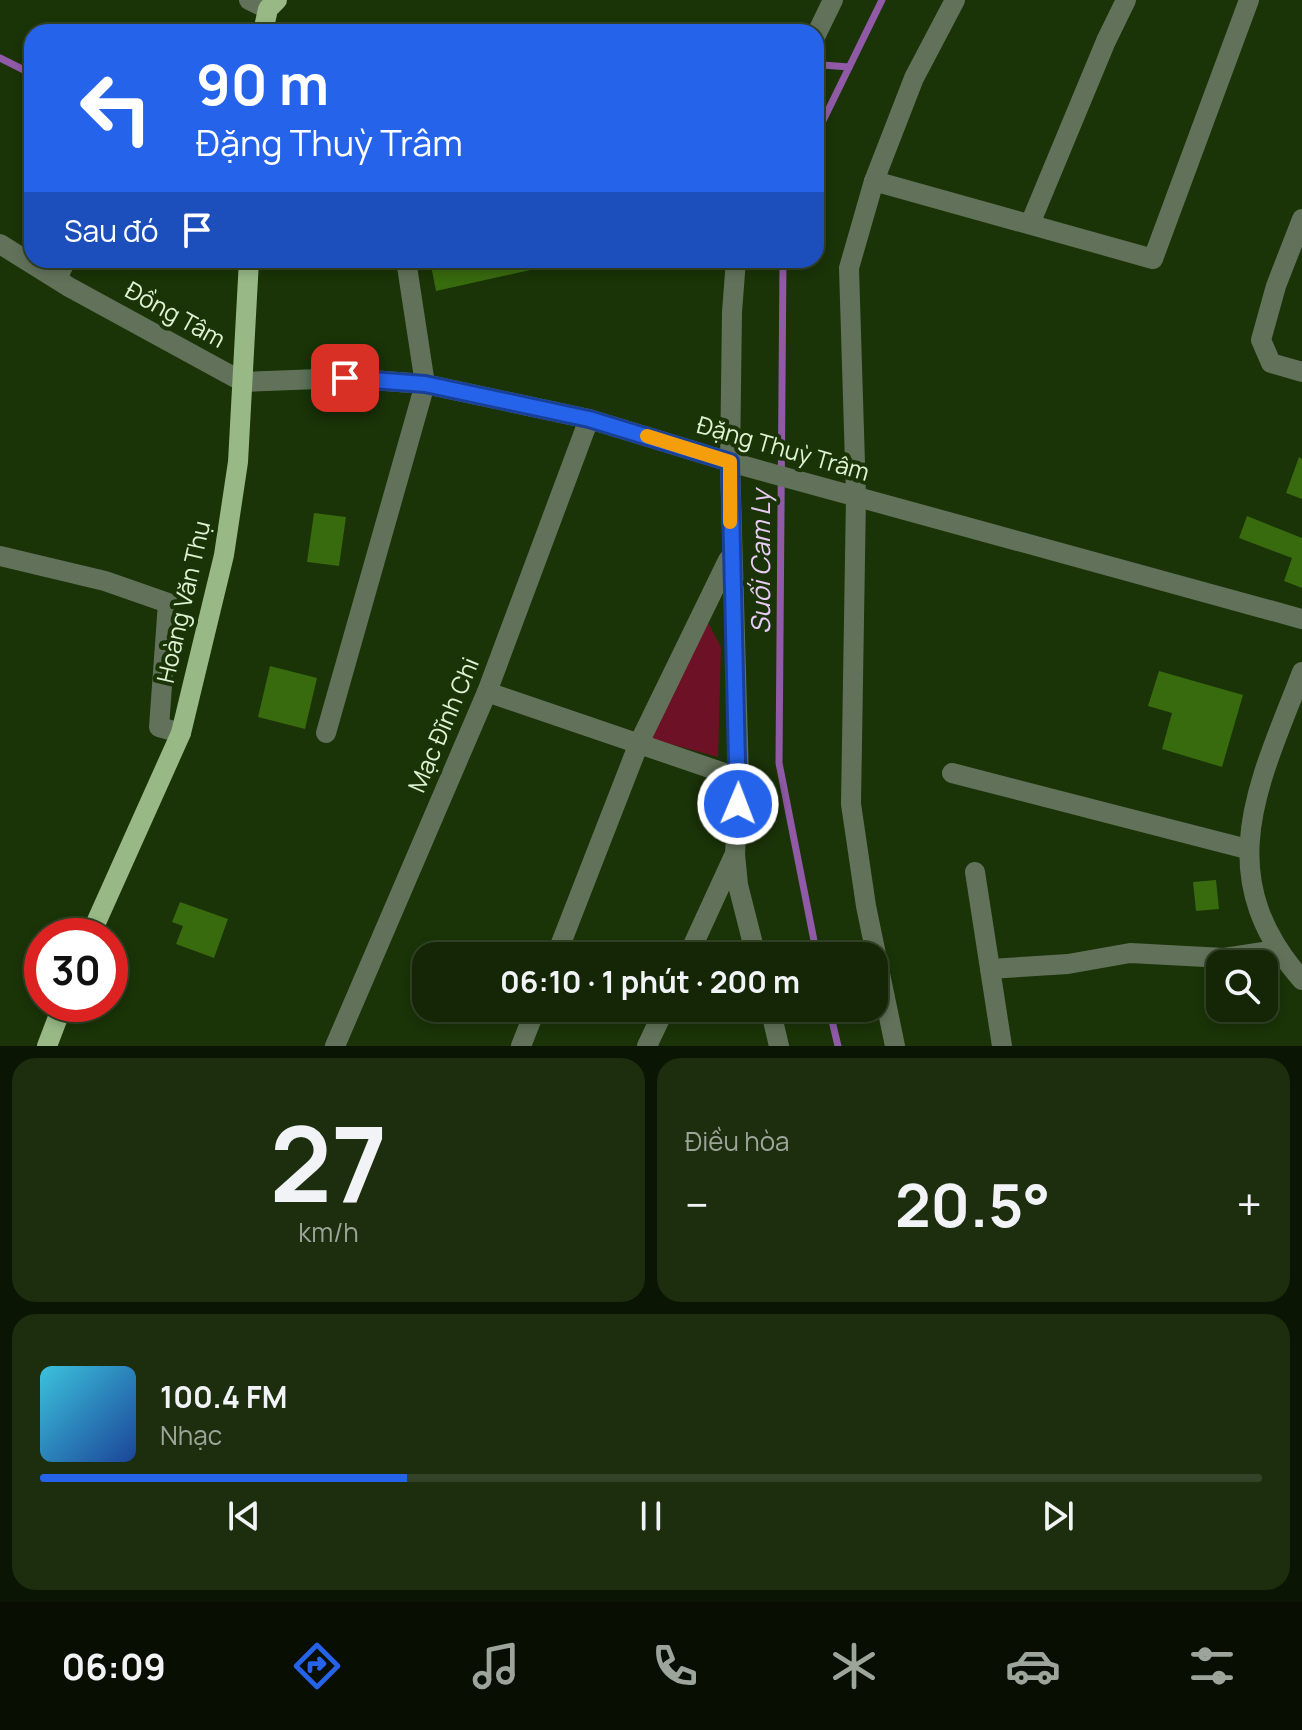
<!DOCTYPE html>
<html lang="vi">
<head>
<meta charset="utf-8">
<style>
  body { margin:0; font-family:Manrope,sans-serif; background:#1d2e0f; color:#f1f3f6; height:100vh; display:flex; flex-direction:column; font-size:30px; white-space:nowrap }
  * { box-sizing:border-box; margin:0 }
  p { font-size:26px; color:#9da59a }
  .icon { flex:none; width:44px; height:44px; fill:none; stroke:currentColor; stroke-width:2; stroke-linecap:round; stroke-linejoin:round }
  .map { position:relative; height:1046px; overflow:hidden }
  .details { display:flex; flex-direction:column; gap:12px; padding:12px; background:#0b1503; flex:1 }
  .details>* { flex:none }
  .banner { position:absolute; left:24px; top:24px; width:800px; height:244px; border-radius:24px; box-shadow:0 4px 12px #0003,0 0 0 2px #334327; background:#2563eb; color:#fff; overflow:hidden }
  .buttons { position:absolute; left:1206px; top:950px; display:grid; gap:16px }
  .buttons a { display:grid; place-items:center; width:72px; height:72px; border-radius:16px; background:#142605; box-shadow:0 4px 12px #0003,0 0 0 2px #334327; font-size:40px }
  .speed { position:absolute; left:24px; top:918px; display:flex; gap:16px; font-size:40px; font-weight:700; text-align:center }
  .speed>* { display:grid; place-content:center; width:104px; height:104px; border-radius:50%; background:#142605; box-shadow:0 4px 12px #0003,0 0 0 2px #334327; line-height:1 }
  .speed .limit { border:12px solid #d22; background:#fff; color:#111 }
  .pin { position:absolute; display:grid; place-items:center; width:68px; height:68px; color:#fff; margin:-34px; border-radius:16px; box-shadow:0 4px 12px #0006 }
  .me { position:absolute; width:88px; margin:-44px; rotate:1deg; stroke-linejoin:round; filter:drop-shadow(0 0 6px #0008) }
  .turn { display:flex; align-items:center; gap:28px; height:168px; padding:0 40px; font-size:36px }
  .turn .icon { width:104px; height:104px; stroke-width:2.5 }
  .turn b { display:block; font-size:56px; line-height:68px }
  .then { display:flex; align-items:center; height:76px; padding:0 40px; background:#0003; gap:16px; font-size:30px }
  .big { font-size:60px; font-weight:700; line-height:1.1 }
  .details .tile { flex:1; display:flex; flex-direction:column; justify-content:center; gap:12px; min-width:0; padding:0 28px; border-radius:24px; background:#1d2e0f }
  .details .dial { align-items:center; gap:0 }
  .dial b { font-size:104px; line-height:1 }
  .song { display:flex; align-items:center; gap:24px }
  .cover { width:96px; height:96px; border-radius:12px; background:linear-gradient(135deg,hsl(190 70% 55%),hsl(220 70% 35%)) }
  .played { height:8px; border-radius:4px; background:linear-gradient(90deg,#2563eb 30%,#334327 30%) }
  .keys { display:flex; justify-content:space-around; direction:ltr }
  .heat { display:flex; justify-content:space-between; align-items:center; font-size:44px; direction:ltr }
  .details .tiles { flex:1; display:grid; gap:12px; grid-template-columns:1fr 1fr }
  .tile:last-child { grid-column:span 2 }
  .trip { position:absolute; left:412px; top:942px; width:476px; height:80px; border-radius:24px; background:#142605; box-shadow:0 4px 12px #0003,0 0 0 2px #334327; font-weight:700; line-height:80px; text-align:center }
  .tabs { display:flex; height:128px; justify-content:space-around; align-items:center; background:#080f02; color:#9da59a }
  .tabs .icon { width:56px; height:56px }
  .tabs .on { color:#2563eb }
  .tabs b { font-size:36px; color:#f1f3f6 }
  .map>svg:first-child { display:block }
  .green { fill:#6d1226 }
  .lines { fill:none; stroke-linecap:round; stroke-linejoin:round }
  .stream { stroke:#905aa7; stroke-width:7 }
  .building { fill:#386a0e }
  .minor { stroke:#62725a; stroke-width:20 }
  .major { stroke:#98b986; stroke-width:20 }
  .route-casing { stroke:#184099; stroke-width:20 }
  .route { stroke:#2563eb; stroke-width:14 }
  .slow { stroke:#f59e0b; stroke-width:14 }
  .labels { text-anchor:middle; stroke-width:8; stroke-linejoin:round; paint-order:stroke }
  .street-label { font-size:24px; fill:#dff3d4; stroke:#1a3307 }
  .water-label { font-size:26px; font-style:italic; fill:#e8ccf6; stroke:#1a3307 }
</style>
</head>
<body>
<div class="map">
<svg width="1302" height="1046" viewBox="0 0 1302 1046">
  <rect width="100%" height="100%" fill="#1a3307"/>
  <path class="green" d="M705,617L721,647L718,757L652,739Z"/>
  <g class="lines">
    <g class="stream">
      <path d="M0,58L32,74"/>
      <path d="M823,65L849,67"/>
      <path d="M816,135L882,0"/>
      <path d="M783,260L779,763L817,956"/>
      <path d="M829,1008L838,1046"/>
    </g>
  </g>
  <g class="building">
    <path d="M430,260H546L548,266L436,291Z"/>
    <path d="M1299,457L1302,459V499L1286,493Z"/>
    <path d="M314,513L346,517L339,566L307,562Z"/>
    <path d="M1247,516L1302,538V588L1284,581L1292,558L1239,538Z"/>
    <path d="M270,666L317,678L305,729L258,717Z"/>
    <path d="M1159,671L1243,695L1222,767L1162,749L1172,713L1148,706Z"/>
    <path d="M1216,880L1219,909L1196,911L1193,882Z"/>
    <path d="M180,902L228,919L214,958L176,944L183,926L172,922Z"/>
  </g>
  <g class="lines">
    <g class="minor">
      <path d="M249,0L268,9"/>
      <path d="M816,35L833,0"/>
      <path d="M874,181L1153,259L1249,0"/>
      <path d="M1302,219L1276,286L1261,340L1271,363L1302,372"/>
      <path d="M1030,224L1106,41L1126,0"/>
      <path d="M0,244L69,287L243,382L345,378L425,384L589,419L730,462L1302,619"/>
      <path d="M736,260L732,312L730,462L739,778L735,854L738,885L756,956"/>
      <path d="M57,279L66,260"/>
      <path d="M0,556L105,581L168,603L159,727L181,733"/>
      <path d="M1302,672C1259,784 1209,875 1302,980"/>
      <path d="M487,692L739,778"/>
      <path d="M326,733L425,384L406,260"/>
      <path d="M952,773L1247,849"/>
      <path d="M975,872L1002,1046"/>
      <path d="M556,956L639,743L728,560"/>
      <path d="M688,956L733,858"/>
      <path d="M990,969L1068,964L1130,953L1224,958L1276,950"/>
      <path d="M770,1008L779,1046"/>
      <path d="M335,1046L487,692L589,419"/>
      <path d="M521,1046L536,1008"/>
      <path d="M647,1046L665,1008"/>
      <path d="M895,1046L866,906L851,804L856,496L849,268L874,181L914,78L955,0"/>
    </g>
    <g class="major">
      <path d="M263,32L268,9L277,0"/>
      <path d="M90,936L181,733L224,555L238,462L249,260"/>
      <path d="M47,1046L63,1004"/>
    </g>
  </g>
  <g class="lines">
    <g class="route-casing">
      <path id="route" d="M345,378L425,384L589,419L730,462L738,804"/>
    </g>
    <use href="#route" class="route"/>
    <path class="slow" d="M647,436L730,462V522"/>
  </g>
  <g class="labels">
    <g class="street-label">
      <text transform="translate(175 315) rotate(29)" y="8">Đồng Tâm</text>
      <text transform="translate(783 449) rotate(16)" y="8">Đặng Thuỳ Trâm</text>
      <text transform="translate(184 602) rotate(-77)" y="8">Hoàng Văn Thụ</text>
      <text transform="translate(444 725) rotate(-67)" y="8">Mạc Đĩnh Chi</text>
    </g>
    <g class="water-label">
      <text transform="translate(761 562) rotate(-90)" y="9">Suối Cam Ly</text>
    </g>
  </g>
</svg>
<div class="buttons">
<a><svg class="icon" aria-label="search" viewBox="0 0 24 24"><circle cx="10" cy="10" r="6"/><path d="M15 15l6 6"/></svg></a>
</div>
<div class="speed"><div class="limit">30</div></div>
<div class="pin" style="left:345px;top:378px;background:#d93025"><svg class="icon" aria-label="arrive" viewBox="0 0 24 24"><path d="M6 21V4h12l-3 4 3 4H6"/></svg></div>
<svg class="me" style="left:738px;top:804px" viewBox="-20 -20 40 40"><circle r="17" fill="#2563eb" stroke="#fff" stroke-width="3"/><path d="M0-11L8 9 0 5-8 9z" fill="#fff"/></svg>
<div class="trip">06:10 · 1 phút · 200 m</div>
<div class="banner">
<div class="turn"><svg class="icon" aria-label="left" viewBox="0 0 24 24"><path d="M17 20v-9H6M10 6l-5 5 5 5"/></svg><div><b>90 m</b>Đặng Thuỳ Trâm</div></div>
<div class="then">Sau đó<svg class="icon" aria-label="arrive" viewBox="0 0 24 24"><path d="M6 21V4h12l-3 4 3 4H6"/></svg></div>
</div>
</div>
<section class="details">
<div class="tiles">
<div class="tile dial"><b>27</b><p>km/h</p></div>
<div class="tile"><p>Điều hòa</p>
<div class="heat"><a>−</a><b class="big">20.5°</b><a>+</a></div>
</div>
<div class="tile">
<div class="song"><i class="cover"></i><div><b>100.4 FM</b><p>Nhạc</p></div></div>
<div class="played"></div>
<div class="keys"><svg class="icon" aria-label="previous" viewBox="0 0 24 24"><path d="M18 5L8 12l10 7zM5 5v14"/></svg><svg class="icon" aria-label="pause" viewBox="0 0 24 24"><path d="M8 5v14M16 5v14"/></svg><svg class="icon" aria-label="next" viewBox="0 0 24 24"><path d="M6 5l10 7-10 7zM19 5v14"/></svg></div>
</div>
</div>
</section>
<nav class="tabs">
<b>06:09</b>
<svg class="icon on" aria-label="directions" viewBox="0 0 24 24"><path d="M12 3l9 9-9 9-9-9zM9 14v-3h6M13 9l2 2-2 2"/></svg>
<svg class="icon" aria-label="music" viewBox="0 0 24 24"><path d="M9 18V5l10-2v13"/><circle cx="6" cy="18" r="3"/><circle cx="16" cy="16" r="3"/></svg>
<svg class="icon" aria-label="phone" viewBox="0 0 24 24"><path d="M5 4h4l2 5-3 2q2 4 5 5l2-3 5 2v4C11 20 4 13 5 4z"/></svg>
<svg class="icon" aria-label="climate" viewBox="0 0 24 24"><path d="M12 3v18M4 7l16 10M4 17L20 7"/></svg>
<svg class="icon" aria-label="car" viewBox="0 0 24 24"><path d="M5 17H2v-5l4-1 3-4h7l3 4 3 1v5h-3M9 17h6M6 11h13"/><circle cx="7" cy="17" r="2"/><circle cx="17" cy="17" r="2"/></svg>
<svg class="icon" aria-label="filters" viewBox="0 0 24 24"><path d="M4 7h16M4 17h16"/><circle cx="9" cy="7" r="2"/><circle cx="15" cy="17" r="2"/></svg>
</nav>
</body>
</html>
